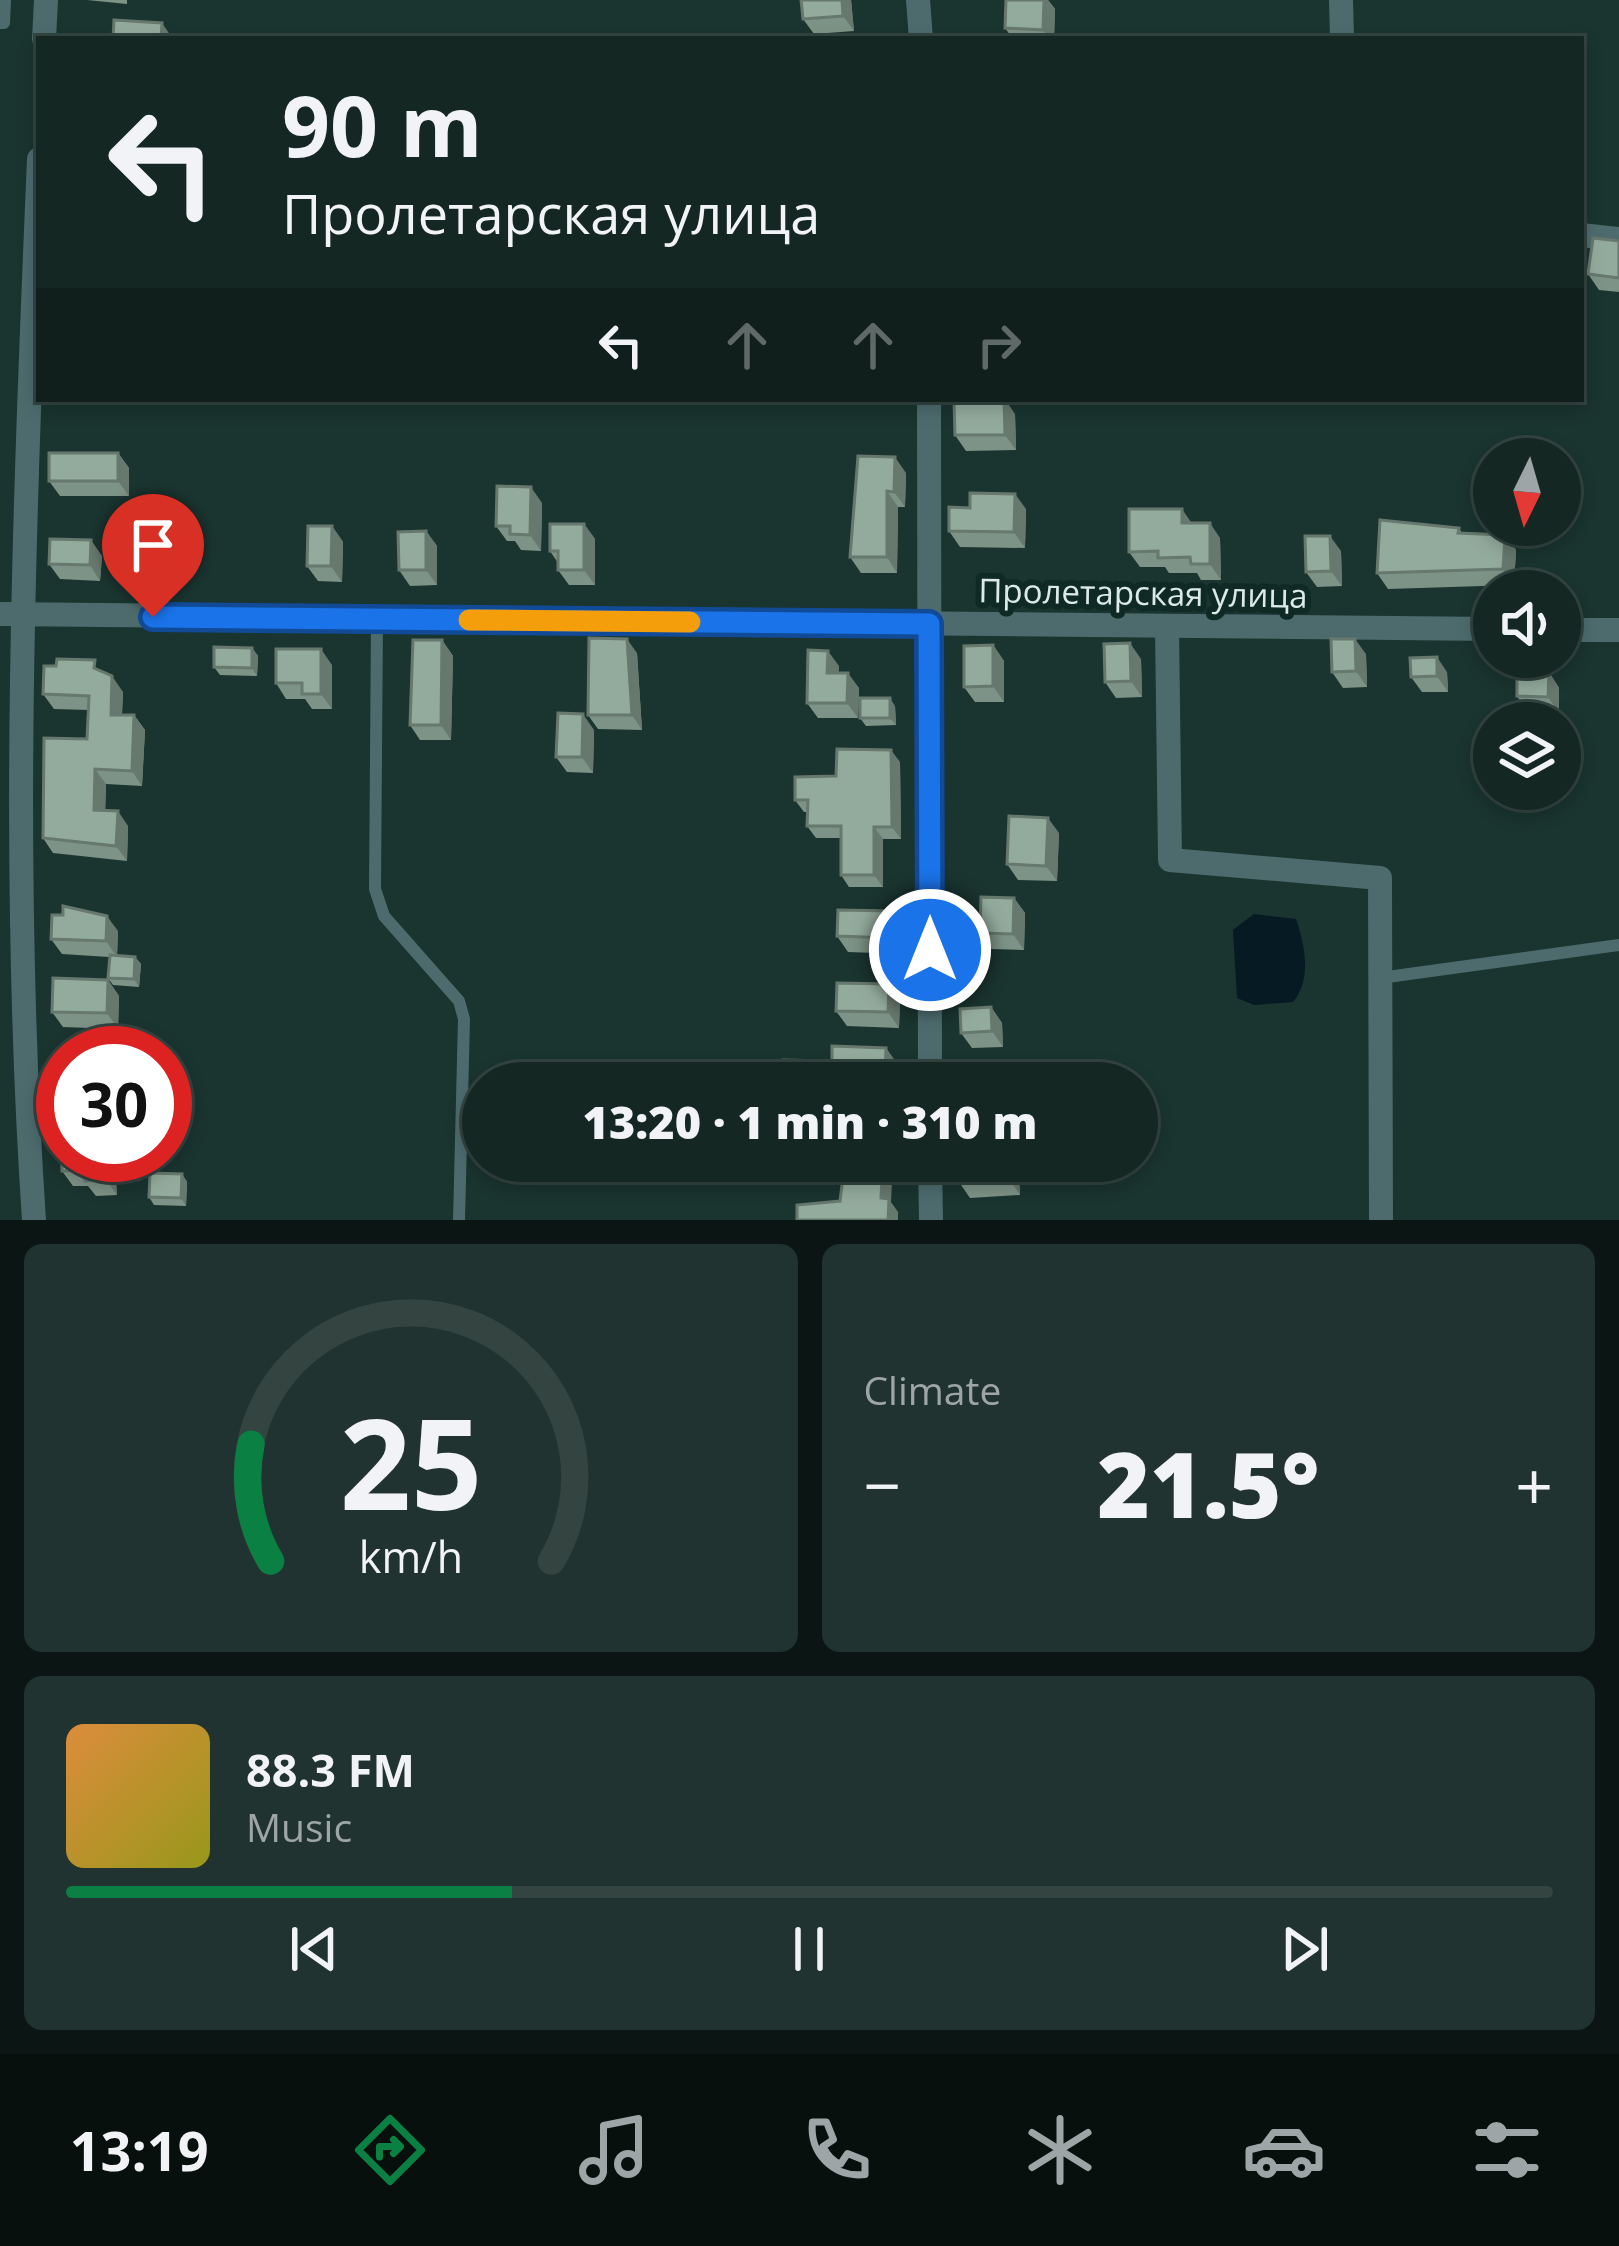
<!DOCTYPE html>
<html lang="en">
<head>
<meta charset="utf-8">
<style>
  body { margin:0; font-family:"Open Sans",sans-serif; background:#213330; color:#f1f3f6; height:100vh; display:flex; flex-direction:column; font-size:45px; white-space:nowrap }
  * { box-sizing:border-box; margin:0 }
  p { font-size:39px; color:#9da5a6 }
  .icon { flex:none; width:66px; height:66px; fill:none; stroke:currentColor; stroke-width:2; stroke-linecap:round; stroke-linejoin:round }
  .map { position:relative; height:1220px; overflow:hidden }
  .side { display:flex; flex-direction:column; gap:24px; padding:24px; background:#0b1513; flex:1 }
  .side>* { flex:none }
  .top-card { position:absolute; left:36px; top:36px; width:1548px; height:366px; border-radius:0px; box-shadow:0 6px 18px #0003,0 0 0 3px #334441; background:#142723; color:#f1f3f6; overflow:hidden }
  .needle { width:78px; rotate:185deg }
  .fabs { position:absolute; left:1473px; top:438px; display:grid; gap:24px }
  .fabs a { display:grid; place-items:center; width:108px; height:108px; border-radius:50%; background:#142723; box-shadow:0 6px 18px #0003,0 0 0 3px #334441; font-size:60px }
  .speed { position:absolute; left:36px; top:1026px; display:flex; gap:24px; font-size:60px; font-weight:700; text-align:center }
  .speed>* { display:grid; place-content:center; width:156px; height:156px; border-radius:50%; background:#142723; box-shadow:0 6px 18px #0003,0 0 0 3px #334441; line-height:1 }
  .speed .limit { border:18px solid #d22; background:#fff; color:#111 }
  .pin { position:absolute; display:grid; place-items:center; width:102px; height:102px; color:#fff; margin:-123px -51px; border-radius:50% 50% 50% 0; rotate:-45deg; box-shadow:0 0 12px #0007 }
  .pin .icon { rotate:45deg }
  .me { position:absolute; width:132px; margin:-66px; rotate:0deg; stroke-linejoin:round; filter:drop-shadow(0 0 9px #0008) }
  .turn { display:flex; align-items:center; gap:42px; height:252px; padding:0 48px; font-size:54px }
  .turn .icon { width:156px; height:156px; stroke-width:2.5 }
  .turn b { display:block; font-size:84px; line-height:102px }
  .lanes { display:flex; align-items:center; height:114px; padding:0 48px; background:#0003; justify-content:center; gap:60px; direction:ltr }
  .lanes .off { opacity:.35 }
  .big { font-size:90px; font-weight:800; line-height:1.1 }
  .side .tile { flex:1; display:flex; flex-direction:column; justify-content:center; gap:18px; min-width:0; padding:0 42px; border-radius:18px; background:#213330 }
  .side .dial { align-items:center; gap:0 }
  .dial svg { height:312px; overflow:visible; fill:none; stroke:#334441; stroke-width:7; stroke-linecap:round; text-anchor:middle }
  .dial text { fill:#f1f3f6; stroke:none }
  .song { display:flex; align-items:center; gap:36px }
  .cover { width:144px; height:144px; border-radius:18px; background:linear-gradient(135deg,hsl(30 70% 55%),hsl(60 70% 35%)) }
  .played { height:12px; border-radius:6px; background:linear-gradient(90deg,#0b8043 30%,#334441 30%) }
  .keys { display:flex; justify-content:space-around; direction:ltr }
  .heat { display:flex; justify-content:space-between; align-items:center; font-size:66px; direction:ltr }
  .side .tiles { flex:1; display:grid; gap:24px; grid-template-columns:1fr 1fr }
  .tile:last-child { grid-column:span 2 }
  .trip { position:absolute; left:462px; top:1062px; width:696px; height:120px; border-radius:60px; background:#142723; box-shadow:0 6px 18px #0003,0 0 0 3px #334441; font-weight:800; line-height:120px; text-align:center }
  .tabs { display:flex; height:192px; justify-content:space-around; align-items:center; background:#08100e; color:#9da5a6 }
  .tabs .icon { width:84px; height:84px }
  .tabs .active { color:#0b8043 }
  .tabs b { font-size:54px; color:#f1f3f6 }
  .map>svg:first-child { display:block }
  .water { fill:#051a22 }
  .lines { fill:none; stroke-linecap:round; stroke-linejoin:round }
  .service { stroke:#4d6b6d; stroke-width:12 }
  .minor { stroke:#4d6b6d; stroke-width:24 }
  .wall { fill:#7e9387 }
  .shaded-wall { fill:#67786e }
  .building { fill:#93ab9d; stroke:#67786e; stroke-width:3 }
  .route-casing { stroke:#114b97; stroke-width:30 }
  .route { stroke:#1a73e8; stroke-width:21 }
  .slow { stroke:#f59e0b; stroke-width:21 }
  .labels { text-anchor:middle; stroke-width:12; stroke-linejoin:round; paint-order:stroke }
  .street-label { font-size:33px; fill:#dbeae7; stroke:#0f2a25 }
</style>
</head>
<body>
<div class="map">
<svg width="1619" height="1220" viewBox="0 0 1619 1220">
  <rect width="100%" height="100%" fill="#1a342f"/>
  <path class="water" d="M1254,914L1296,919C1305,946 1312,979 1293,1002L1254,1005L1237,998L1233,930Z"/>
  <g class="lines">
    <g class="service">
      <path d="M0,23H4L5,0"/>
      <path d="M377,619L375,889L384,916L459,1001L464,1019L459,1220"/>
      <path d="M1380,978L1619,945"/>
    </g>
    <g class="minor">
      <path d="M918,0L921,39"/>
      <path d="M1341,0L1342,39"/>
      <path d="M44,39L46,0"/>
      <path d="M1581,235L1619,239"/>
      <path d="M929,399L930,1083"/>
      <path d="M0,614L1494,629"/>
      <path d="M1167,626L1170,860L1380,878L1381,1220"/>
      <path d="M1560,630H1619"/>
      <path d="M930,1161L931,1220"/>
      <path d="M34,1220C10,866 24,513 39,159"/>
    </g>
  </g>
  <g class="wall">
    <path d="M87,0H127V4Z"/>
    <path d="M842,0H851L854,31L814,34L803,19Z"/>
    <path d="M1006,0H1048L1055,9L1054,39H1013L1005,28Z"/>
    <path d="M1619,241V292L1599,290L1588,274Z"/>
    <path d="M1015,414L1016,450L966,451L955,435Z"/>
    <path d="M118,453L129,468V496H60L49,481Z"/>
    <path d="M858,456L906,473L905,507H898L897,573H861L850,557Z"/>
    <path d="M542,503L541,551L521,550L515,541H507L496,526Z"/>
    <path d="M1026,509L1025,548L960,547L949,531Z"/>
    <path d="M1192,523L1220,538L1221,580H1201L1197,573H1169L1165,567H1140L1129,552Z"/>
    <path d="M584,524L595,539V585H569L558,570V563L550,551Z"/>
    <path d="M332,526L343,542L342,582L318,581L307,566Z"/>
    <path d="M1459,528L1462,533L1505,535L1516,550L1514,585L1388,589L1377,573Z"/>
    <path d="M426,531L437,546V585L410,586L399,570Z"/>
    <path d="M1341,551L1342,586L1317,587L1306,572Z"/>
    <path d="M102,556L100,581L60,579L49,564Z"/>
    <path d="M442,640L453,656L451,740H420L410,725Z"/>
    <path d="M993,645L1004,661V702H975L964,687Z"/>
    <path d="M252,648L258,656L257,676L220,675L214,667Z"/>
    <path d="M637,653L642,730L598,729L588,715Z"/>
    <path d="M1366,654L1367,687L1343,688L1332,672Z"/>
    <path d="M1141,659L1142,697L1116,698L1105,682Z"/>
    <path d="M332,665V709H312L305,699H286L276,683Z"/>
    <path d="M839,666L838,673L859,688L858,718H818L807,703Z"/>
    <path d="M1447,672L1448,692H1422L1411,677Z"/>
    <path d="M1549,672L1559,688V713L1527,712L1517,696Z"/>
    <path d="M103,673L123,692L122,715H134L145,730L142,786L106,784L105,810L128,826L127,861L53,853L43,838L87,739L89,710L54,709L43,694Z"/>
    <path d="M895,706L896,725L866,726L860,718Z"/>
    <path d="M594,730L593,773L567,772L556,757Z"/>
    <path d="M900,762L901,839H883V887H849L841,875V838H816L807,826L808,812H804L795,800L836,776Z"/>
    <path d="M1059,833L1057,881L1018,880L1007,864Z"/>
    <path d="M1014,898L1025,913L1024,950L991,949L980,933Z"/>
    <path d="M904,927L903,954L848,952L837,936Z"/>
    <path d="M118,931L117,955L135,957L141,964L139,987L113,985L108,978L109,957L62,954L51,939Z"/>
    <path d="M108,980L119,996L118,1029L63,1027L52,1012Z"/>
    <path d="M900,999L899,1028L847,1026L836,1011Z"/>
    <path d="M991,1007L1002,1023L1003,1047L972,1048L961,1033Z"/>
    <path d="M886,1048L897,1064V1083H787L783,1077L832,1061Z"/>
    <path d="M63,1060V1103L53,1090Z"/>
    <path d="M63,1155H139L140,1181L116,1182L117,1195L96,1196L88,1186H73L62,1171Z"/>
    <path d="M973,1161H1016L1018,1164L1020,1195L970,1198L959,1182Z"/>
    <path d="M182,1174L187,1182L186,1206L154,1205L149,1197Z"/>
  </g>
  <g class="shaded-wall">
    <path d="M842,0H851L854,31L843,16Z"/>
    <path d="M1044,0H1048L1055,9L1054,39H1049L1043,30Z"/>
    <path d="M162,23L173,39H161Z"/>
    <path d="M1005,399L1015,414L1016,450L1005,435Z"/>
    <path d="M118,453L129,468V496L118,481Z"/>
    <path d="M895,457L906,473L905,507L894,492Z"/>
    <path d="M531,487L542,503L541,551L530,535Z"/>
    <path d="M887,491L898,507L897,573L887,557Z"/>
    <path d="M1015,494L1026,509L1025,548L1014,532Z"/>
    <path d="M1182,509L1193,525L1182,523Z"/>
    <path d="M1210,523L1220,538L1221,580L1210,564Z"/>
    <path d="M584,524L595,539V585L584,570Z"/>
    <path d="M332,526L343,542L342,582L331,566Z"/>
    <path d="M426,531L437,546V585L426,570Z"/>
    <path d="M1505,535L1516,550L1514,585L1503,569Z"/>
    <path d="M1330,536L1341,551L1342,586L1331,571Z"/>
    <path d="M91,540L102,556L100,581L90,565Z"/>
    <path d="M627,639L637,653L642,730L632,715Z"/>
    <path d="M1355,639L1366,654L1367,687L1356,671Z"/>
    <path d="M442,640L453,656L451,740L441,725Z"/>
    <path d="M1130,643L1141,659L1142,697L1131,681Z"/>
    <path d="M993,645L1004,661V702L993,686Z"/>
    <path d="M252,648L258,656L257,676L252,668Z"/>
    <path d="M321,649L332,665V709L321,694Z"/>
    <path d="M828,651L839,666L838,688L827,673Z"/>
    <path d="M1437,657L1447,672L1448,692L1437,676Z"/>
    <path d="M1549,672L1559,688V713L1548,697Z"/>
    <path d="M848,673L859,688L858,718L847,703Z"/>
    <path d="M112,676L123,692L121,730L111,715Z"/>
    <path d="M890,698L895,706L896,725L890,718Z"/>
    <path d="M583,714L594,730L593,773L582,757Z"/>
    <path d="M134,715L145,730L142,786L132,771Z"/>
    <path d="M891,750L900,762L901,839L892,827Z"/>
    <path d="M95,769L106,784L105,825L94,810Z"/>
    <path d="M118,811L128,826L127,861L116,846Z"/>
    <path d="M1048,818L1059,833L1057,881L1046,866Z"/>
    <path d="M874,827L883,839V887L874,875Z"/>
    <path d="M1014,898L1025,913L1024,950L1013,934Z"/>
    <path d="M893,911L904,927L903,954L892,938Z"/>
    <path d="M107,916L118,931L117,957L106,941Z"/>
    <path d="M135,957L141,964L139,987L134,979Z"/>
    <path d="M108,980L119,996L118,1029L107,1013Z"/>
    <path d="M889,984L900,999L899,1028L888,1012Z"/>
    <path d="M991,1007L1002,1023L1003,1047L992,1031Z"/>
    <path d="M886,1048L897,1064V1083L885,1081Z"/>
    <path d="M128,1155H139L140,1181L129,1166Z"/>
    <path d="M883,1161H893L891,1202L898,1212V1220H888L881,1198Z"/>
    <path d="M1008,1161H1016L1018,1164L1020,1195L1009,1179Z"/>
    <path d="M105,1167L116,1182L117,1195L106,1180Z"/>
    <path d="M182,1174L187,1182L186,1206L181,1198Z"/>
  </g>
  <g class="building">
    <path d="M801,0H842L843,16L803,19Z"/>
    <path d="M1006,0H1044L1043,30L1005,28Z"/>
    <path d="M114,20L162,23L161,39H113Z"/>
    <path d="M1593,238L1619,241V278L1588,274Z"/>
    <path d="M1004,399L1005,435H955L954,400Z"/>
    <rect x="49" y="453" width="69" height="28"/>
    <path d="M858,456L895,457L894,492L887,491V557H850Z"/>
    <path d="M497,486L531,487L530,535L510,534V526H496Z"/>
    <path d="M970,493L1015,494L1014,532L949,531V507L970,508Z"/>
    <path d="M1129,509H1182V523H1210V564H1191L1190,557L1158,558V551L1129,552Z"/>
    <path d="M1380,520L1459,528L1458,533L1505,535L1503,569L1377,573Z"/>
    <path d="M550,524H584V570H558V551H550Z"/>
    <path d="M308,526H332L331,566H307Z"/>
    <path d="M426,531V570H399L398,532Z"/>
    <path d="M1305,536H1330L1331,571L1306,572Z"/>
    <path d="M50,539L91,540L90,565L49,564Z"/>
    <path d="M589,638L627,639L632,715H588Z"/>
    <path d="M1331,639H1355L1356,671L1332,672Z"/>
    <path d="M413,640H442L441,725H410Z"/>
    <path d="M1130,643L1131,681L1105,682L1104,644Z"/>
    <path d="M993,645V686L964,687V646Z"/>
    <path d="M214,647L252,648V668L214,667Z"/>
    <path d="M276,649H321V694H302V683H276Z"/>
    <path d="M808,650L828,651L827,673H848L847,703H807Z"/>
    <path d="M1437,657V676L1411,677L1410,658Z"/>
    <path d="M57,659L95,660L94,668L112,676L111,715H134L132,771L95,769L94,810L118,811L116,846L43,838L44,738L87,739L89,696L43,694L44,666H56Z"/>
    <path d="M1517,672H1549L1548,697L1517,696Z"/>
    <rect x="860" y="698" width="30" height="20"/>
    <path d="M558,713L583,714L582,757H556Z"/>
    <path d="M837,749L891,750L892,827H874V875H841V826H807L808,800H795V777L836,776Z"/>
    <path d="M1009,816L1048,818L1046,866L1007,864Z"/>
    <path d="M981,897L1014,898L1013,934L980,933Z"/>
    <path d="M63,906L107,916L106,941L51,939L52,915H63Z"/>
    <path d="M838,910L893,911L892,938L837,936Z"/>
    <path d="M110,955L135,957L134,979L108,978Z"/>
    <path d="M53,978L108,980L107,1013L52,1012Z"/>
    <path d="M837,983L889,984L888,1012L836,1011Z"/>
    <path d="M991,1007L992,1031L961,1033L960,1009Z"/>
    <path d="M832,1046L886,1048L885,1081L783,1077V1060L832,1061Z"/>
    <path d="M54,1060H63V1090H53Z"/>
    <rect x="961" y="1076" width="39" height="7"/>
    <path d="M61,1138H63V1155H128L129,1166L105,1167L106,1180L85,1181V1170L62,1171Z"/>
    <path d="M845,1161H883L881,1198L889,1199L888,1220H797V1205L840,1201Z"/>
    <path d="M973,1161H1008L1009,1179L959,1182L958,1162Z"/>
    <path d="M150,1173L182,1174L181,1198L149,1197Z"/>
  </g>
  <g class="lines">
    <g class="route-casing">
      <path id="route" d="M153,617L929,624L930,950"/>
    </g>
    <use href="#route" class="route"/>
    <path class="slow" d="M469,620L690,622"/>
  </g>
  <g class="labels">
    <g class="street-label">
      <text transform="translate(1143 593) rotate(1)" y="12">Пролетарская улица</text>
    </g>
  </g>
</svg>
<div class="fabs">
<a><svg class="needle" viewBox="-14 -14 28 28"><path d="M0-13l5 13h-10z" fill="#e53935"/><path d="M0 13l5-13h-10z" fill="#9da5a6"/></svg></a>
<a><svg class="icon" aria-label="sound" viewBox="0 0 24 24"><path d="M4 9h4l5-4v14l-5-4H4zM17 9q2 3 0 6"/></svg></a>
<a><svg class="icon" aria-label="layers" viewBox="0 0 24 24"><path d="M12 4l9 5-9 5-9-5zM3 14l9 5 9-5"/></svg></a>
</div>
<div class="speed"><div class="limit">30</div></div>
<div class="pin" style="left:153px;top:617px;background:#d93025"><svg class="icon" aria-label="arrive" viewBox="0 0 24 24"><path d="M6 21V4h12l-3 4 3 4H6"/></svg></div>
<svg class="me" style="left:930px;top:950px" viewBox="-20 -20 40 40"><circle r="17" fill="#1a73e8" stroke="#fff" stroke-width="3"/><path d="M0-11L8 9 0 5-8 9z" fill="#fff"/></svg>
<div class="trip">13:20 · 1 min · 310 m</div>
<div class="top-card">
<div class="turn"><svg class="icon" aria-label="left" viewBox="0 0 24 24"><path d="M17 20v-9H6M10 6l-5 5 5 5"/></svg><div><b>90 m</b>Пролетарская улица</div></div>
<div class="lanes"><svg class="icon" aria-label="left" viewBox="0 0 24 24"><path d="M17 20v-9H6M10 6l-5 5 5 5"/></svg><svg class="icon off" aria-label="ahead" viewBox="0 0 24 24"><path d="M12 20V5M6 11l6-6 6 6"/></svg><svg class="icon off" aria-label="ahead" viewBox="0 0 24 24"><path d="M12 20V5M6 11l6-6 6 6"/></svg><svg class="icon off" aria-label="right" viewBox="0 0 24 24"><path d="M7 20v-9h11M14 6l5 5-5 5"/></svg></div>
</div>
</div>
<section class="side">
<div class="tiles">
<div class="tile dial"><svg viewBox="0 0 100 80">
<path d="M14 69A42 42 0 1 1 86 69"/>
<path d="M14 69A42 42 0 0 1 9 39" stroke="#0b8043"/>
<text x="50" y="56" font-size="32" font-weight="700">25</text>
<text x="50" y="72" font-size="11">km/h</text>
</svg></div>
<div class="tile"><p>Climate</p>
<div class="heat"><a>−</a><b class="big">21.5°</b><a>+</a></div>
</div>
<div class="tile">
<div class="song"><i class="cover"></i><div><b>88.3 FM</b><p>Music</p></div></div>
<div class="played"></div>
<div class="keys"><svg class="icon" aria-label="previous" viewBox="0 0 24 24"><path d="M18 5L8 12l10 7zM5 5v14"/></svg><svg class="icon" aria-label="pause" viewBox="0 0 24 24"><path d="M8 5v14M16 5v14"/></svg><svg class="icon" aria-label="next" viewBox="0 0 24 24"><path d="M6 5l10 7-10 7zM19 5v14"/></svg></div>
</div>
</div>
</section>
<nav class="tabs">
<b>13:19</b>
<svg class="icon active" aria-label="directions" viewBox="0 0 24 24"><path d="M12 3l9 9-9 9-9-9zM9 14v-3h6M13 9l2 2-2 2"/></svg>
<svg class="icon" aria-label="music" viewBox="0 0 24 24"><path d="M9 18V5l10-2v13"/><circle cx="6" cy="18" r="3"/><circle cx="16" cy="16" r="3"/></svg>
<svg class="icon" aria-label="phone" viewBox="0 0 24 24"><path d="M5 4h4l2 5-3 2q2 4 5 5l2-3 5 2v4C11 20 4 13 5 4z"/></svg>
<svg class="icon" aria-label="climate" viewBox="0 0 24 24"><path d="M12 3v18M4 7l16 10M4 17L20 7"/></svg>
<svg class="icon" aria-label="car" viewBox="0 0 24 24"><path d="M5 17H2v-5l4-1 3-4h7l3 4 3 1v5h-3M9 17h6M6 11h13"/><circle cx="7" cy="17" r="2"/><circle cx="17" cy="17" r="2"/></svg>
<svg class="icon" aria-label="filters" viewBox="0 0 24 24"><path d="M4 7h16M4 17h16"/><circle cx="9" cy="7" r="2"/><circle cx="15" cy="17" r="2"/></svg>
</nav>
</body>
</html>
